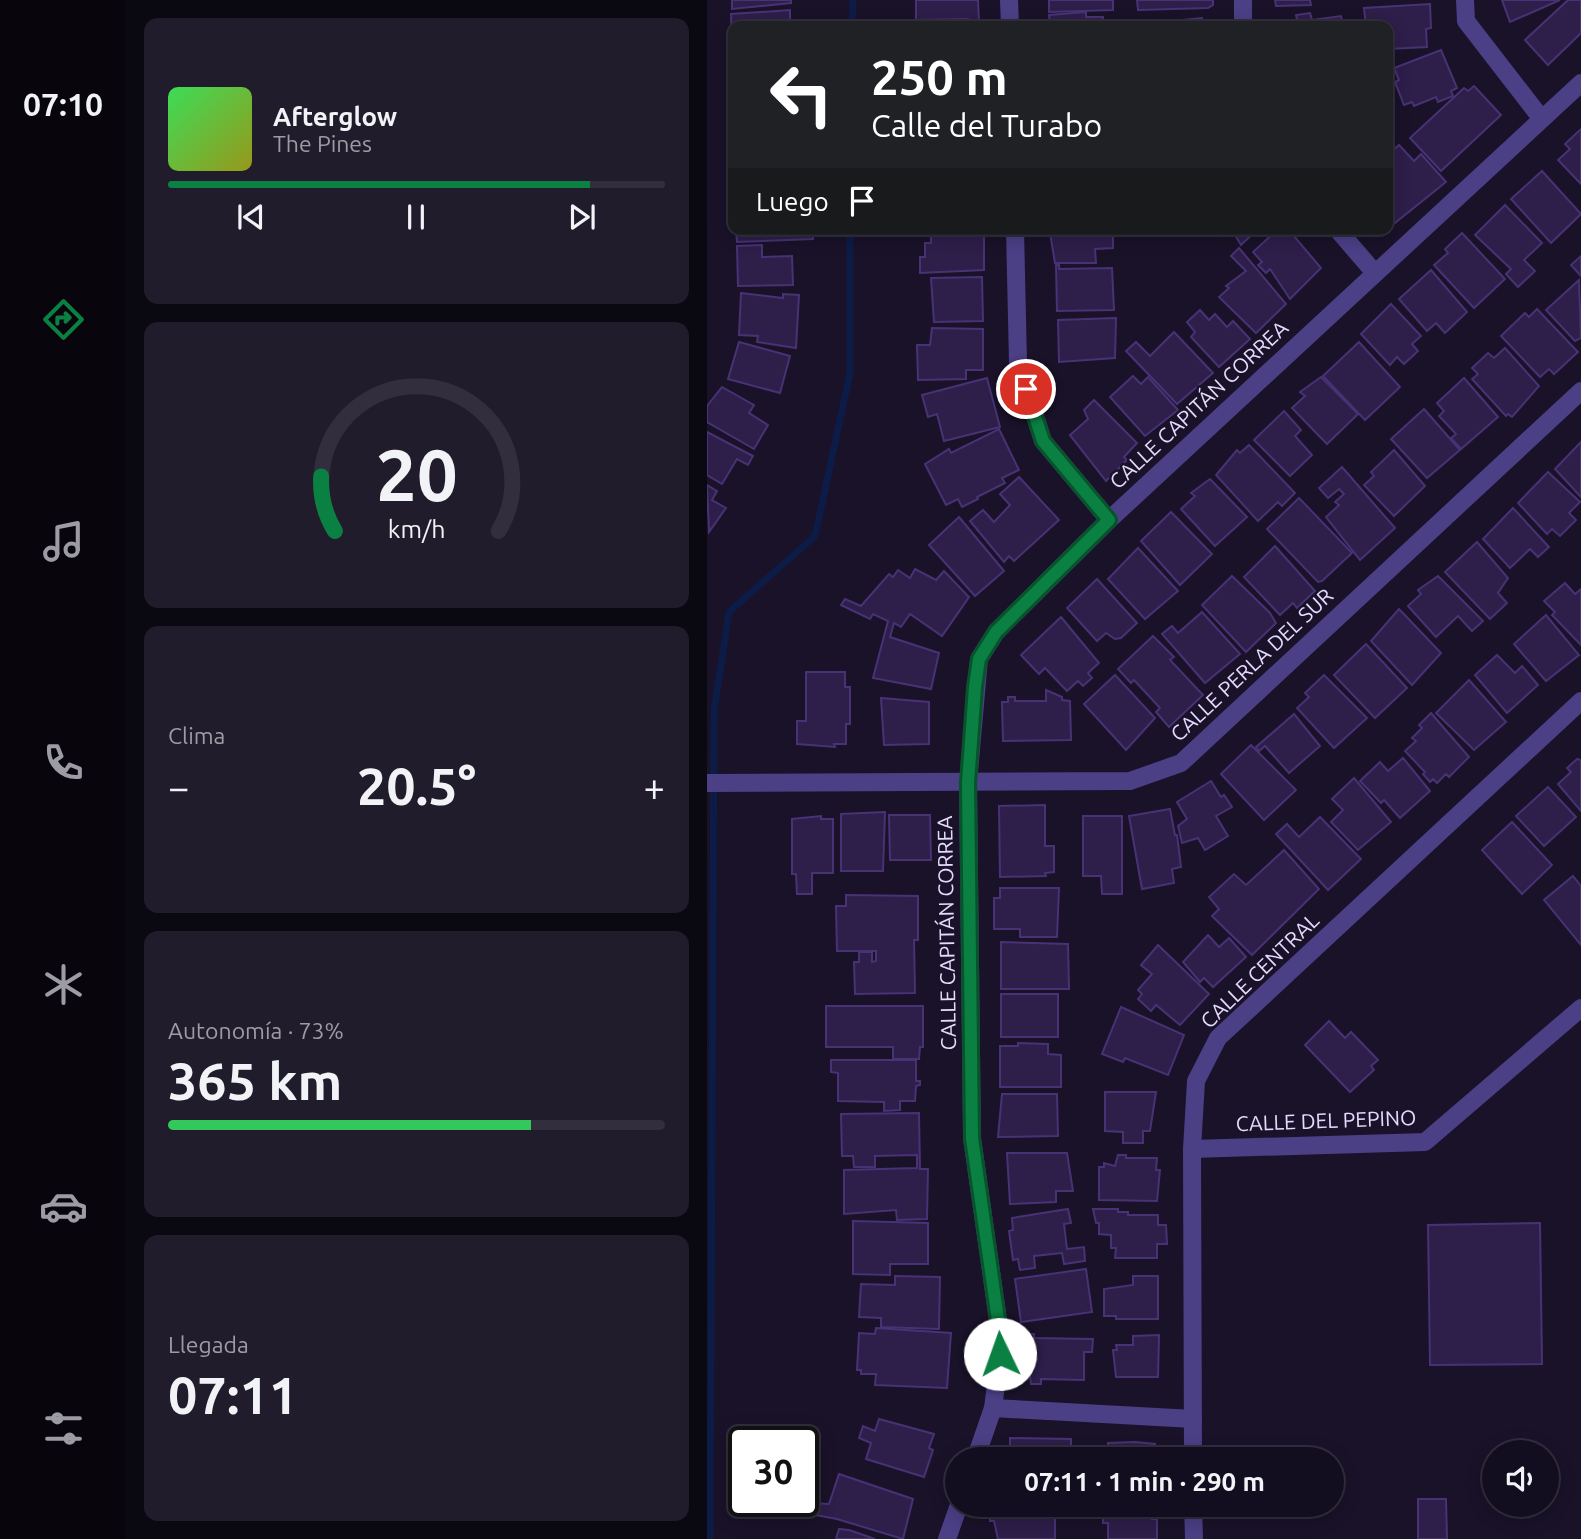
<!DOCTYPE html>
<html lang="es">
<head>
<meta charset="utf-8">
<style>
  body { margin:0; font-family:Ubuntu,sans-serif; background:#201c2c; color:#f1f3f6; height:100vh; display:flex; flex-direction:column; font-size:26px; white-space:nowrap }
  * { box-sizing:border-box; margin:0 }
  p { font-size:23px; color:#9d9ca4 }
  .icon { flex:none; width:38px; height:38px; fill:none; stroke:currentColor; stroke-width:2; stroke-linecap:round; stroke-linejoin:round }
  .map { position:relative; flex:1; overflow:hidden }
  .drawer { display:flex; flex-direction:column; gap:18px; padding:18px; background:#0a0811; width:581px }
  .drawer>* { flex:none }
  .hud { position:absolute; left:21px; top:21px; width:665px; height:214px; border-radius:14px; box-shadow:0 4px 18px #0003,0 0 0 2px #322e3d; background:#202124; color:#fff; overflow:hidden }
  .controls { position:absolute; left:775px; top:1440px; display:grid; gap:14px }
  .controls a { display:grid; place-items:center; width:77px; height:77px; border-radius:50%; background:#130e1f; box-shadow:0 4px 18px #0003,0 0 0 2px #322e3d; font-size:35px }
  .speed { position:absolute; left:21px; top:1426px; display:flex; gap:14px; font-size:35px; font-weight:700; text-align:center }
  .speed>* { display:grid; place-content:center; width:91px; height:91px; border-radius:50%; background:#130e1f; box-shadow:0 4px 18px #0003,0 0 0 2px #322e3d; line-height:1 }
  .speed .limit { border:4px solid #111; border-radius:10px; background:#fff; color:#111 }
  .pin { position:absolute; display:grid; place-items:center; width:60px; height:60px; color:#fff; margin:-30px; border:4px solid #fff; border-radius:50%; box-shadow:0 2px 7px #0007 }
  .me { position:absolute; width:77px; margin:-38px; rotate:357deg; stroke-linejoin:round; filter:drop-shadow(0 0 5px #0008) }
  .turn { display:flex; align-items:center; gap:24px; height:147px; padding:0 28px; font-size:32px }
  .turn .icon { width:91px; height:91px; stroke-width:2.5 }
  .turn b { display:block; font-size:49px; line-height:60px }
  .then { display:flex; align-items:center; height:66px; padding:0 28px; background:#0003; gap:14px; font-size:26px }
  .big { font-size:52px; font-weight:700; line-height:1.1 }
  .drawer .tile { flex:1; display:flex; flex-direction:column; justify-content:center; gap:10px; min-width:0; padding:0 24px; border-radius:14px; background:#201c2c }
  .drawer .dial { align-items:center; gap:0 }
  .dial svg { height:182px; overflow:visible; fill:none; stroke:#322e3d; stroke-width:7; stroke-linecap:round; text-anchor:middle }
  .dial text { fill:#f1f3f6; stroke:none }
  .song { display:flex; align-items:center; gap:21px }
  .cover { width:84px; height:84px; border-radius:10px; background:linear-gradient(135deg,hsl(130 70% 55%),hsl(60 70% 35%)) }
  .played { height:7px; border-radius:4px; background:linear-gradient(90deg,#0b8043 85%,#322e3d 85%) }
  .keys { display:flex; justify-content:space-around; direction:ltr }
  .heat { display:flex; justify-content:space-between; align-items:center; font-size:38px; direction:ltr }
  .charge { height:10px; border-radius:5px; background:linear-gradient(90deg,#34c759 73%,#322e3d 0) }
  .trip { position:absolute; left:238px; top:1447px; width:399px; height:70px; border-radius:35px; background:#130e1f; box-shadow:0 4px 18px #0003,0 0 0 2px #322e3d; font-weight:700; line-height:70px; text-align:center }
  main { display:flex; flex:1; min-height:0 }
  .menu { display:flex; flex-direction:column; width:126px; justify-content:space-around; align-items:center; background:#08060c; color:#9d9ca4 }
  .menu .icon { width:49px; height:49px }
  .menu .current { color:#0b8043 }
  .menu b { font-size:32px; color:#f1f3f6 }
  .map>svg:first-child { display:block }
  .lines { fill:none; stroke-linecap:round; stroke-linejoin:round }
  .stream { stroke:#0d1b47; stroke-width:7 }
  .building { fill:#2d1e4a; stroke:#483275; stroke-width:2 }
  .minor { stroke:#4b3f86; stroke-width:18 }
  .route-casing { stroke:#07532c; stroke-width:18 }
  .route { stroke:#0b8043; stroke-width:12 }
  .labels { text-anchor:middle; stroke-width:5; stroke-linejoin:round; paint-order:stroke }
  .street-label { font-size:21px; fill:#e4dbfe; stroke:#191229 }
</style>
</head>
<body>
<main>
<nav class="menu">
<b>07:10</b>
<svg class="icon current" aria-label="directions" viewBox="0 0 24 24"><path d="M12 3l9 9-9 9-9-9zM9 14v-3h6M13 9l2 2-2 2"/></svg>
<svg class="icon" aria-label="music" viewBox="0 0 24 24"><path d="M9 18V5l10-2v13"/><circle cx="6" cy="18" r="3"/><circle cx="16" cy="16" r="3"/></svg>
<svg class="icon" aria-label="phone" viewBox="0 0 24 24"><path d="M5 4h4l2 5-3 2q2 4 5 5l2-3 5 2v4C11 20 4 13 5 4z"/></svg>
<svg class="icon" aria-label="climate" viewBox="0 0 24 24"><path d="M12 3v18M4 7l16 10M4 17L20 7"/></svg>
<svg class="icon" aria-label="car" viewBox="0 0 24 24"><path d="M5 17H2v-5l4-1 3-4h7l3 4 3 1v5h-3M9 17h6M6 11h13"/><circle cx="7" cy="17" r="2"/><circle cx="17" cy="17" r="2"/></svg>
<svg class="icon" aria-label="filters" viewBox="0 0 24 24"><path d="M4 7h16M4 17h16"/><circle cx="9" cy="7" r="2"/><circle cx="15" cy="17" r="2"/></svg>
</nav>
<section class="drawer">
<div class="tile">
<div class="song"><i class="cover"></i><div><b>Afterglow</b><p>The Pines</p></div></div>
<div class="played"></div>
<div class="keys"><svg class="icon" aria-label="previous" viewBox="0 0 24 24"><path d="M18 5L8 12l10 7zM5 5v14"/></svg><svg class="icon" aria-label="pause" viewBox="0 0 24 24"><path d="M8 5v14M16 5v14"/></svg><svg class="icon" aria-label="next" viewBox="0 0 24 24"><path d="M6 5l10 7-10 7zM19 5v14"/></svg></div>
</div>
<div class="tile dial"><svg viewBox="0 0 100 80">
<path d="M14 69A42 42 0 1 1 86 69"/>
<path d="M14 69A42 42 0 0 1 8 45" stroke="#0b8043"/>
<text x="50" y="56" font-size="32" font-weight="700">20</text>
<text x="50" y="72" font-size="11">km/h</text>
</svg></div>
<div class="tile"><p>Clima</p>
<div class="heat"><a>−</a><b class="big">20.5°</b><a>+</a></div>
</div>
<div class="tile"><p>Autonomía · 73%</p><b class="big">365 km</b><div class="charge"></div></div>
<div class="tile"><p>Llegada</p><b class="big">07:11</b></div>
</section>
<div class="map">
<svg width="874" height="1539" viewBox="0 0 874 1539">
  <rect width="100%" height="100%" fill="#191229"/>
  <g class="lines">
    <g class="stream">
      <path d="M145,26L146,0"/>
      <path d="M3,1539L7,711L22,612L108,536L143,373V229"/>
    </g>
  </g>
  <g class="building">
    <path d="M25,0H84V3L25,9Z"/>
    <path d="M209,0H271L272,22L262,25L261,19L209,20Z"/>
    <path d="M342,0H406V10L342,12Z"/>
    <path d="M430,0H506V5L501,8L431,10Z"/>
    <path d="M568,0H603L604,5L569,6Z"/>
    <path d="M795,0H853L803,22Z"/>
    <path d="M861,0H874V33L841,65L818,40Z"/>
    <path d="M723,4L724,28L719,29L720,47L681,49V26H659L657,8Z"/>
    <path d="M83,10V24H93V26H26L25,53L24,14Z"/>
    <path d="M379,12V17H396V26H343L342,15Z"/>
    <path d="M603,13L605,20L634,16L636,26H571L591,23L589,15Z"/>
    <path d="M495,18L496,26H434V24Z"/>
    <path d="M734,50L750,88L744,91L746,96L731,102L729,97L707,106L705,102L697,105L688,82L692,80L687,68Z"/>
    <path d="M767,86L794,115L734,171L703,138L757,88L761,91Z"/>
    <path d="M874,129V184L851,160L863,149L858,144Z"/>
    <path d="M692,145L707,161L714,154L739,182L683,227L681,155Z"/>
    <path d="M835,171L874,214L844,243L804,199Z"/>
    <path d="M798,205L835,243L817,260L828,271L811,287L799,274L804,269L768,235Z"/>
    <path d="M29,229H106V239L30,242Z"/>
    <path d="M224,229H277V270L213,273V257H218V243H224Z"/>
    <path d="M347,229H406V248L388,249L389,263H348L343,233H347Z"/>
    <path d="M512,229H551L534,245L525,230L516,236Z"/>
    <path d="M571,229H581L614,268L583,299L563,269L559,273L551,265L555,262L546,252Z"/>
    <path d="M755,233L798,279L767,308L727,265L741,253L738,249Z"/>
    <path d="M55,245V257L85,256L86,285L31,286L30,246Z"/>
    <path d="M532,248L579,304L549,333L512,297L522,288L519,286L539,271L524,256Z"/>
    <path d="M874,256V276L864,265Z"/>
    <path d="M349,265H352V269L405,268L407,310L350,311Z"/>
    <path d="M724,270L760,312L738,333L729,323L720,331L692,299Z"/>
    <path d="M275,277L276,321L227,322L224,278Z"/>
    <path d="M872,280L874,338L868,341L839,310Z"/>
    <path d="M34,293L76,298V294L92,295L89,348L50,342L51,336L32,335Z"/>
    <path d="M684,304L714,336L705,344L711,351L697,364L690,357L683,365L654,334Z"/>
    <path d="M830,309L871,352L847,374L842,369L833,377L794,336L818,313L822,317Z"/>
    <path d="M493,310L502,320L508,314L520,327L526,321L543,339L512,367L484,337L488,332L480,322Z"/>
    <path d="M409,318L408,358L352,362L351,320Z"/>
    <path d="M225,328L276,329V370H259V379L211,380L210,345H223Z"/>
    <path d="M467,332L506,373L470,404L419,351L429,342L443,356Z"/>
    <path d="M32,342L83,356L73,393L21,379Z"/>
    <path d="M652,342L693,387L658,420L616,376Z"/>
    <path d="M798,348L832,386L805,417L801,414L799,416L765,379L771,374L765,368L781,353L787,358Z"/>
    <path d="M426,376L434,384L441,377L471,410L438,436L403,397Z"/>
    <path d="M614,377L651,414L620,444L585,408L598,396L593,392Z"/>
    <path d="M280,378L293,427L237,441L230,414L221,417L215,395Z"/>
    <path d="M757,378L791,417L754,449L744,438L749,434L732,416L737,411L730,403Z"/>
    <path d="M15,387L47,405L42,413L61,425L47,449L0,422V406Z"/>
    <path d="M387,400L430,443L417,457L420,460L399,481L363,435L381,419L377,410Z"/>
    <path d="M717,409L753,450L720,478L684,439Z"/>
    <path d="M577,411L594,430L588,436L605,455L583,476L547,440Z"/>
    <path d="M292,429L312,470L295,478L298,483L270,497L271,499L255,507L251,499L239,505L218,464L242,449L244,453Z"/>
    <path d="M0,432L46,456L41,465L30,459L15,484L0,475Z"/>
    <path d="M874,442V497L848,469Z"/>
    <path d="M542,445L588,493L575,506L571,502L551,521L509,475L530,450L533,453Z"/>
    <path d="M687,450L718,486L687,516L657,485L667,476L664,472Z"/>
    <path d="M635,467L688,528L653,560L619,517L632,505L628,502L637,494L632,489L621,498L612,488Z"/>
    <path d="M841,472L873,502L862,513L869,520L853,536L845,529L840,534L811,503Z"/>
    <path d="M312,477L352,520L307,561L302,556L297,562L263,521L276,510L287,522L303,505L293,494Z"/>
    <path d="M503,479L540,517L508,546L474,509L488,496L484,493Z"/>
    <path d="M0,485L10,491L5,500L19,508L2,532Z"/>
    <path d="M592,498L645,553L615,581L611,582L560,529Z"/>
    <path d="M806,508L842,547L831,557L823,549L803,568L776,539Z"/>
    <path d="M464,512L505,554L473,585L434,541Z"/>
    <path d="M252,517L297,571L268,596L222,545Z"/>
    <path d="M770,542L801,578L791,593L800,603L783,619L738,572Z"/>
    <path d="M568,546L608,591L590,608L586,603L573,615L537,577Z"/>
    <path d="M431,548L471,591L438,619L401,579Z"/>
    <path d="M208,569L229,580L237,571L262,597L235,636L203,614L194,627L187,623L183,637L232,653L224,689L166,678L181,621L166,614L163,619L134,605L138,599L154,606L182,574L186,577L191,570L203,578Z"/>
    <path d="M525,576L563,613L569,623L539,652L495,605Z"/>
    <path d="M731,576L776,621L765,631L751,616L729,637L701,606L714,594L711,590Z"/>
    <path d="M390,579L430,623L414,638L408,639L399,633L390,641L360,608Z"/>
    <path d="M858,583L868,594L874,589V645L845,615L848,612L837,601Z"/>
    <path d="M692,609L734,653L705,685L664,641Z"/>
    <path d="M495,612L533,654L498,683L455,634L465,626L471,633Z"/>
    <path d="M839,615L872,655L839,681L807,644Z"/>
    <path d="M354,617L392,663L381,673L385,678L376,686L371,681L360,691L338,668L332,674L314,655Z"/>
    <path d="M446,636L467,657L463,660L496,695L462,727L449,712L453,708L427,680L424,683L411,669Z"/>
    <path d="M659,644L700,688L668,718L627,675Z"/>
    <path d="M790,655L808,673L815,666L831,685L800,713L768,675Z"/>
    <path d="M99,672H138V687H143V724H139V744H127L128,747L90,744V721H99Z"/>
    <path d="M408,675L448,718L419,750L377,704Z"/>
    <path d="M617,675L660,718L627,748L590,708L602,697L598,693Z"/>
    <path d="M762,680L799,722L767,750L729,713Z"/>
    <path d="M339,690L355,697V700L363,701L364,740L296,741L295,702H301V697H308V701H339Z"/>
    <path d="M174,698L222,702V744L177,745Z"/>
    <path d="M724,713L762,757L742,777L739,774L730,783L726,779L723,782L716,774L718,772L698,751L709,741L705,738L715,728L712,725Z"/>
    <path d="M587,714L613,746L582,773L558,746L552,751L549,747Z"/>
    <path d="M544,745L589,790L557,820L514,774Z"/>
    <path d="M696,758L723,791L693,818L677,800L674,803L653,781L673,762L681,771Z"/>
    <path d="M870,759L874,760V811L851,784L864,772L860,768Z"/>
    <path d="M647,778L684,822L651,850L624,822L636,810L625,799Z"/>
    <path d="M504,781L514,797L517,795L525,807L509,816L521,836L498,850L491,838L475,843L471,826L480,819L470,802Z"/>
    <path d="M841,787L869,817L837,846L809,816Z"/>
    <path d="M338,805V846H347V872L338,873L339,876L293,877L292,806Z"/>
    <path d="M463,809L468,835H470L474,867L465,869L467,883L435,889L422,816Z"/>
    <path d="M178,812L176,871H134V814Z"/>
    <path d="M182,815H223L224,860H183Z"/>
    <path d="M114,816V819H126V873H105V894H90L89,874H85V819Z"/>
    <path d="M376,816H415V894H395L394,876H376Z"/>
    <path d="M613,817L654,859L621,890L569,834L580,824L592,837Z"/>
    <path d="M805,822L845,865L815,894L775,850Z"/>
    <path d="M577,850L612,889L545,955L505,916L512,909L502,897L527,874L539,885Z"/>
    <path d="M866,876L874,886V945L837,900Z"/>
    <path d="M293,888H352L350,937H313V929H287V898H293Z"/>
    <path d="M139,895L211,896V940H207L208,993L148,994L147,962H152V952H165V962L169,961V951H130L129,906H139Z"/>
    <path d="M501,935L512,947L522,938L539,957L506,987L497,978L493,982L476,962Z"/>
    <path d="M294,942L361,944L362,989H294Z"/>
    <path d="M451,945L502,994L473,1025L449,1005L444,1011L431,999L435,994L431,990L445,974L434,965Z"/>
    <rect x="294" y="994" width="57" height="43"/>
    <path d="M119,1006H216V1047H213L212,1059H186V1047H119Z"/>
    <path d="M414,1007L477,1035L461,1075L418,1058L416,1062L395,1054Z"/>
    <path d="M622,1021L638,1038L644,1032L671,1060L664,1066L667,1070L643,1092L598,1045Z"/>
    <path d="M311,1043L341,1044V1054L354,1055V1087H293V1046H311Z"/>
    <path d="M124,1060H209V1081H213V1085L209,1086L208,1101H193V1110L177,1111V1102L131,1101V1073L124,1072Z"/>
    <path d="M398,1092H449L443,1131H436V1143H416V1132L398,1131Z"/>
    <path d="M295,1094H350L351,1136L291,1137Z"/>
    <path d="M212,1113L213,1169H221L220,1219L190,1220L189,1210L137,1214V1170L210,1168V1155L168,1156V1167H147L146,1156H135L134,1114Z"/>
    <path d="M300,1153H360L366,1191H349V1202L303,1204Z"/>
    <path d="M411,1155H419V1158H450L449,1170H453L450,1201L392,1200V1167H397V1163L408,1166Z"/>
    <path d="M361,1209L364,1223L357,1224L360,1249L377,1247L378,1261L357,1264L355,1253L327,1256L328,1268L313,1270L311,1259L306,1260L302,1231L306,1230L305,1218Z"/>
    <path d="M386,1209H411V1212H421V1215H451V1225H459L460,1244H450V1258H408L409,1248H404V1235L392,1234V1223H389Z"/>
    <path d="M146,1221L221,1223V1264H183V1275L146,1274Z"/>
    <path d="M833,1223L835,1364L723,1365L721,1225Z"/>
    <path d="M379,1269L385,1312L314,1322L308,1279Z"/>
    <path d="M188,1276L233,1277L232,1329L174,1327V1318L152,1317L154,1284L188,1285Z"/>
    <path d="M426,1276H451V1319H409V1316H397V1289L426,1285Z"/>
    <path d="M169,1328L244,1333L240,1388L168,1385L169,1374H154V1370H150L152,1333L168,1334Z"/>
    <path d="M317,1334H327V1338L386,1339L385,1352H377V1380L334,1379V1384H324L322,1368H317Z"/>
    <path d="M452,1335L451,1377H409L406,1350H410L409,1345H426V1336Z"/>
    <path d="M172,1419L227,1434L222,1448L226,1450L217,1477L159,1459L164,1443L152,1438L156,1426L168,1431Z"/>
    <path d="M303,1438L364,1439V1460H293V1449H303Z"/>
    <path d="M428,1442L448,1444V1460H401V1443Z"/>
    <path d="M132,1474L206,1499L196,1539L130,1519L87,1511V1502L122,1504Z"/>
    <path d="M711,1499H739L740,1539H711Z"/>
    <path d="M283,1505H335V1512L348,1511V1539H291L287,1521H283Z"/>
    <path d="M422,1505H445V1519H450V1539H401V1523H396V1515H401L400,1508Z"/>
    <path d="M132,1529L142,1530L168,1539H129Z"/>
  </g>
  <g class="lines">
    <g class="minor">
      <path d="M302,0L303,26"/>
      <path d="M536,0V26"/>
      <path d="M758,0L759,21L834,118"/>
      <path d="M308,229L311,363L336,441L402,520"/>
      <path d="M630,229L667,272"/>
      <path d="M0,783L423,781L474,763L874,391"/>
      <path d="M485,1149L718,1142L874,1008"/>
      <path d="M286,1408L486,1419"/>
      <path d="M268,1460L286,1408L293,1354L291,1320L265,1138L261,783L272,659L289,632L402,520L874,83"/>
      <path d="M486,1460L485,1149L489,1081L511,1038L874,701"/>
      <path d="M486,1505L487,1539"/>
      <path d="M240,1539L252,1505"/>
    </g>
  </g>
  <g class="lines">
    <g class="route-casing">
      <path id="route" d="M293,1354L291,1320L265,1138L261,783L268,687L272,659L289,632L402,520L336,441L319,389"/>
    </g>
    <use href="#route" class="route"/>
  </g>
  <g class="labels">
    <g class="street-label">
      <text transform="translate(492 405) rotate(-43)" y="7">CALLE CAPITÁN CORREA</text>
      <text transform="translate(545 665) rotate(-43)" y="7">CALLE PERLA DEL SUR</text>
      <text transform="translate(240 933) rotate(-91)" y="7">CALLE CAPITÁN CORREA</text>
      <text transform="translate(553 971) rotate(-44)" y="7">CALLE CENTRAL</text>
      <text transform="translate(619 1121) rotate(-2)" y="7">CALLE DEL PEPINO</text>
    </g>
  </g>
</svg>
<div class="controls">
<a><svg class="icon" aria-label="sound" viewBox="0 0 24 24"><path d="M4 9h4l5-4v14l-5-4H4zM17 9q2 3 0 6"/></svg></a>
</div>
<div class="speed"><div class="limit">30</div></div>
<div class="pin" style="left:319px;top:389px;background:#d93025"><svg class="icon" aria-label="arrive" viewBox="0 0 24 24"><path d="M6 21V4h12l-3 4 3 4H6"/></svg></div>
<svg class="me" style="left:293px;top:1354px" viewBox="-20 -20 40 40"><circle r="19" fill="#fff"/><path d="M0-13L10 11 0 6-10 11z" fill="#0b8043"/></svg>
<div class="trip">07:11 · 1 min · 290 m</div>
<div class="hud">
<div class="turn"><svg class="icon" aria-label="left" viewBox="0 0 24 24"><path d="M17 20v-9H6M10 6l-5 5 5 5"/></svg><div><b>250 m</b>Calle del Turabo</div></div>
<div class="then">Luego<svg class="icon" aria-label="arrive" viewBox="0 0 24 24"><path d="M6 21V4h12l-3 4 3 4H6"/></svg></div>
</div>
</div>
</main>
</body>
</html>
